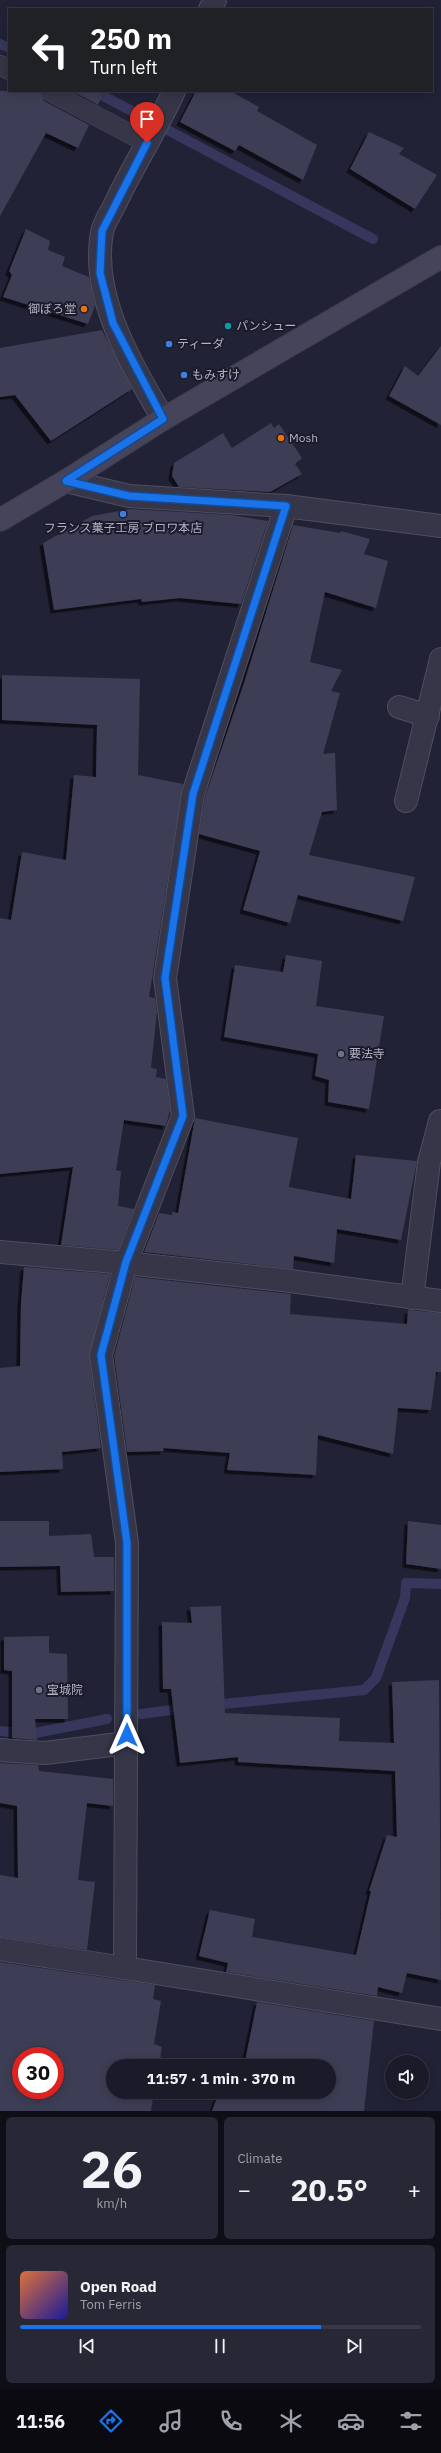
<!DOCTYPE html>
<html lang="en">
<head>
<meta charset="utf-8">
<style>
  body { margin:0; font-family:"IBM Plex Sans","Noto Sans JP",sans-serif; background:#272735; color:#f1f3f6; height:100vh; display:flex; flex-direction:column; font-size:15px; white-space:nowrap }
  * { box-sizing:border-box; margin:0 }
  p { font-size:13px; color:#9fa1a8 }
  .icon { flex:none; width:22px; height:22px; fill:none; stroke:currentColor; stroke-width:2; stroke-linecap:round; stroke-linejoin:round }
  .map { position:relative; height:2111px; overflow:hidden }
  .sheet { display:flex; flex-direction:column; gap:6px; padding:6px; background:#0e0e17; flex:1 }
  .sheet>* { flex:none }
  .banner { position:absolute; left:8px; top:8px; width:425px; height:84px; border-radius:0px; box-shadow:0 2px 10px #0003,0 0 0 1px #383846; background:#202124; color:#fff; overflow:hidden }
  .controls { position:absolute; left:385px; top:2055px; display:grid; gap:8px }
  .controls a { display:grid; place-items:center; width:44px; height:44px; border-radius:50%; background:#1a1a29; box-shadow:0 2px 10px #0003,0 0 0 1px #383846; font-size:20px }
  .speed { position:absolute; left:12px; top:2047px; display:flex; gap:8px; font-size:20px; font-weight:700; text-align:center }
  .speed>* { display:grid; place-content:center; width:52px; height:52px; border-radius:50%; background:#1a1a29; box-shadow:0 2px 10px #0003,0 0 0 1px #383846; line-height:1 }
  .speed .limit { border:6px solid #d22; background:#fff; color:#111 }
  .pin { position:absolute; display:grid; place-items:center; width:34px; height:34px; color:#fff; margin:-41px -17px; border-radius:50% 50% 50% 0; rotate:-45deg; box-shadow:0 0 4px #0007 }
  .pin .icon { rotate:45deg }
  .me { position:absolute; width:44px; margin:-22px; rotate:0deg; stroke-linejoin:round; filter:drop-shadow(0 0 3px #0008) }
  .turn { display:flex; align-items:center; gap:14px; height:84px; padding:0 16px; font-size:18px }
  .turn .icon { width:52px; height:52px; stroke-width:2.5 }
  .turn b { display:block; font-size:28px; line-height:34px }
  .big { font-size:30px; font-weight:700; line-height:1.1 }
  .sheet .tile { flex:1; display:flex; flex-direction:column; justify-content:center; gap:6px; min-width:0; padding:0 14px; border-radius:6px; background:#272735 }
  .sheet .dial { align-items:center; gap:0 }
  .dial b { font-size:52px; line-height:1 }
  .song { display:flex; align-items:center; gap:12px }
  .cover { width:48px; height:48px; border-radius:6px; background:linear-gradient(135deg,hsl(20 70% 55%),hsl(240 70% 35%)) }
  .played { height:4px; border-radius:2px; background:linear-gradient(90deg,#1a73e8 75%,#383846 75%) }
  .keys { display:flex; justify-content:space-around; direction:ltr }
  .heat { display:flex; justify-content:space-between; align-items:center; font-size:22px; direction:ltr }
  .sheet .tiles { flex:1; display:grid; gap:6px; grid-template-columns:1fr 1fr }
  .tile:last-child { grid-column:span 2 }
  .trip { position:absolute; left:106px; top:2059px; width:230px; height:40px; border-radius:20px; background:#1a1a29; box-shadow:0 2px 10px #0003,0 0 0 1px #383846; font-weight:700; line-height:40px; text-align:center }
  .menu { display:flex; height:64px; justify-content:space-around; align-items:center; background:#0a0a10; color:#9fa1a8 }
  .menu .icon { width:28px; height:28px }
  .menu .selected { color:#1a73e8 }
  .menu b { font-size:18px; color:#f1f3f6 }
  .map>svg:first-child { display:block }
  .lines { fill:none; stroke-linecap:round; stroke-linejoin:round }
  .stream { stroke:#37375d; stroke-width:10 }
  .building { fill:#3c3c55; fill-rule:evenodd; filter:url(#shadow) }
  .service-casing { stroke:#4e4e60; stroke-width:20 }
  .minor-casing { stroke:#4e4e60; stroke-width:24 }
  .secondary-casing { stroke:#3c3c4e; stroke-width:24 }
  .service { stroke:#363648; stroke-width:19 }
  .minor { stroke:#363648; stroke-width:22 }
  .secondary { stroke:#45445b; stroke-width:22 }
  .route-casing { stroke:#114b97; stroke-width:10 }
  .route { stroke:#1a73e8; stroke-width:7 }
  .food-dot { fill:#e8710a; stroke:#1b1b2c; stroke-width:1.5 }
  .culture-dot { fill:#0f9aa8; stroke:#1b1b2c; stroke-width:1.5 }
  .shop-dot { fill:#3f7fe0; stroke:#1b1b2c; stroke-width:1.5 }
  .worship-dot { fill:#6b7280; stroke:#1b1b2c; stroke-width:1.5 }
  .labels { text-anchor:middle; stroke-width:4; stroke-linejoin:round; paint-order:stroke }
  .poi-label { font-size:12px; fill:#b1b1c4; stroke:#1b1b2c; text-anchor:start }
</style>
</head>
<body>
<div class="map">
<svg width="441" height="2111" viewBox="0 0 441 2111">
  <defs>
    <filter id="shadow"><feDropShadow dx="-3.5" dy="3.5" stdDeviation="0" flood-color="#0009"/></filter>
  </defs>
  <rect width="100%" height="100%" fill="#222237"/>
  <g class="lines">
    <g class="stream">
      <path d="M0,44L9,48"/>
      <path d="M94,91L373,239"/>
      <path d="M212,1705L364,1690L376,1678L405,1598L406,1583L441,1584"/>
      <path d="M141,1714L186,1708"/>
      <path d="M0,1731L30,1734L107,1719"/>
    </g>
  </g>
  <g class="building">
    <path d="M0,91H38L44,101L89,125L78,148L46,133L0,216Z"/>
    <path d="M72,91H104L98,105Z"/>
    <path d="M196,91H230L259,107L257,111L317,145L303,180L239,145L235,151L180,122Z"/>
    <path d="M369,132L404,148L399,154L437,175L415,209L350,169Z"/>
    <path d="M26,229L50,241L48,250L65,257L62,266L89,277L95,306L88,324L3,297L12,275L9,271Z"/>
    <path d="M102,330L132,389L51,441L15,395L0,397V348Z"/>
    <path d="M441,346V425L389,396L405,366L418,376Z"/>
    <path d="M271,423L274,428L279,424L302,458L295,464L302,474L270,492L179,487L172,476L174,463L223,433L232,448Z"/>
    <path d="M130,509L232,515L268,521L241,604L180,598L142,602L141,599L54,610L43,543L92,516Z"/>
    <path d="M293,525L340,533L341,531L370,539L364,554L388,561L376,608L325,592L310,662L342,670L331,691L340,693L323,754L335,753L337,810L322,812L309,855L415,877L403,921L298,895L290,923L243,910L260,851L199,834L205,797L244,683Z"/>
    <path d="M2,675L140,679L138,775L183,784L149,997L155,998L157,1012L151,1068L157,1069L156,1077L166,1079L170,1110L166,1126L124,1120L116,1170L121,1171L118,1206L134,1209L118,1250L61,1245L73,1167L0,1174V918L11,920L22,852L66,860L74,775L96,777L97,725L2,720Z"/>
    <path d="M286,955L322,961L316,1006L384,1016L369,1109L328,1102L329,1080L315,1076L318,1054L224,1037L235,965L283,972Z"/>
    <path d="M195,1118L298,1138L289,1187L351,1199L356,1155L417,1161L401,1240L337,1229L334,1263L294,1256L293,1269L144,1252L159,1213L172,1215V1212L178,1213Z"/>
    <path d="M24,1267L110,1274L89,1356L101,1448L62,1452L63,1469L0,1472V1368L20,1366L21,1303Z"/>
    <path d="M135,1277L291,1294L290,1314L407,1324L408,1310L441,1313V1372H436L431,1410L398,1408L393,1454L318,1435L316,1475L227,1470L230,1453L163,1448L164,1451L127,1452L114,1356Z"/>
    <path d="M0,1521H49V1536L91,1534L94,1557H114V1591L61,1592L60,1566L0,1567Z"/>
    <path d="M408,1521L441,1525V1569L406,1564Z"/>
    <path d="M221,1606L225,1713L340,1718L339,1741L394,1743L392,1682L439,1680L441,1980L407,1973L402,1993L378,1987L377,1996L226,1972L228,1963L199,1956L210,1910L255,1919L252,1937L356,1955L371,1891H369L387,1835L397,1837L395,1771L238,1762V1757L180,1763L171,1689H163L162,1622L192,1623L190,1607Z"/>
    <path d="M49,1636V1653L67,1654L68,1719H35L37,1740L12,1738V1671L4,1670V1637Z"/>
    <path d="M0,1763L38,1765L39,1771L113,1779V1806L87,1803L78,1880L95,1882L87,1950L0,1937V1875L18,1878L17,1806L0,1803Z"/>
    <path d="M0,1962L155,1985L153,1999L161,2001L154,2044L162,2047L159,2066H113V2092H154L151,2111H0ZM21,2056H55V2090H21Z"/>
    <path d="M257,2002L374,2021L364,2111H212L219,2092H329V2066H244Z"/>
  </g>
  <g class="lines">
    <g class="service-casing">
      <g id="service">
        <path d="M0,65L9,70"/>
        <path d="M49,91L147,143"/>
      </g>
    </g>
    <g class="minor-casing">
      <g id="minor">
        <path d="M210,9L215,0"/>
        <path d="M163,419C132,364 90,298 102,232C104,222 112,211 116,202C134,164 157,129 174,91"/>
        <path d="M66,481L129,496L286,506L193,794L165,978L183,1116L126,1263L101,1355L127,1543L125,1968L441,2019"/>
        <path d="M286,506L441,526"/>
        <path d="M399,707L428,716"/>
        <path d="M406,801L441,659"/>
        <path d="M0,1252L126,1263L283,1280L441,1301"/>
        <path d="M412,1298L429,1162L440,1121"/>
        <path d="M0,1750L45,1753L127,1743"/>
        <path d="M0,1949L125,1968"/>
      </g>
    </g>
    <g class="secondary-casing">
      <path id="secondary" d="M0,520L66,481L163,419L441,257"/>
    </g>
    <use href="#service" class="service"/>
    <use href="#minor" class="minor"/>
    <use href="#secondary" class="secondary"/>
  </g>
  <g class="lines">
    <g class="route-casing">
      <path id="route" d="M127,1735V1543L101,1355L126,1262L183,1116L165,978L193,794L286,506L129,496L66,481L163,419L113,323L100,273L102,231L147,143"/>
    </g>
    <use href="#route" class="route"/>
  </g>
  <g class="food-dot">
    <circle cx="84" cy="309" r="4"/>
    <circle cx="281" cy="438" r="4"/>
  </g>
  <circle class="culture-dot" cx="228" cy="326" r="4"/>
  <g class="shop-dot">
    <circle cx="169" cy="344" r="4"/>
    <circle cx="184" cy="375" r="4"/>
    <circle cx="123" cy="514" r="4"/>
  </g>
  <g class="worship-dot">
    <circle cx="341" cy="1054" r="4"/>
    <circle cx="39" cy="1690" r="4"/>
  </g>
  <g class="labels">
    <g class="poi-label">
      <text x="76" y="313" text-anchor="end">御ぼろ堂</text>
      <text x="236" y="330">パンシュー</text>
      <text x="177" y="348">ティーダ</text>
      <text x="192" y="379">もみすけ</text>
      <text x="289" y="442">Mosh</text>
      <text x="123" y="532" text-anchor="middle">フランス菓子工房 ブロワ本店</text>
      <text x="349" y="1058">要法寺</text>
      <text x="47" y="1694">宝城院</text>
    </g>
  </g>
</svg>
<div class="controls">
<a><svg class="icon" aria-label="sound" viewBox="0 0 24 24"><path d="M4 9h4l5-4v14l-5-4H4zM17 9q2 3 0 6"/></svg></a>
</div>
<div class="speed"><div class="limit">30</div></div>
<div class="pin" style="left:147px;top:143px;background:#d93025"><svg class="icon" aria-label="arrive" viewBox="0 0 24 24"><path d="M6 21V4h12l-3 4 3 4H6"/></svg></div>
<svg class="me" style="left:127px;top:1735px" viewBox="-20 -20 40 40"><path d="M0-17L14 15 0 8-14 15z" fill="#1a73e8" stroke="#fff" stroke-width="4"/></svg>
<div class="trip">11:57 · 1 min · 370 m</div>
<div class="banner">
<div class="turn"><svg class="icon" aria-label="left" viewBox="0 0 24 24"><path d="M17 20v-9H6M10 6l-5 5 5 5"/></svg><div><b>250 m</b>Turn left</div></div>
</div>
</div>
<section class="sheet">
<div class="tiles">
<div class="tile dial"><b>26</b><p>km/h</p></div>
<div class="tile"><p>Climate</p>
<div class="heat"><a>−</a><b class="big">20.5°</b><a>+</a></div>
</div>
<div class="tile">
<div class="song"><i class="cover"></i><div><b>Open Road</b><p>Tom Ferris</p></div></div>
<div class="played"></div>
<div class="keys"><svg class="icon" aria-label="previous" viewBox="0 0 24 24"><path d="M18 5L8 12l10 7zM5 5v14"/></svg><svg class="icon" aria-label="pause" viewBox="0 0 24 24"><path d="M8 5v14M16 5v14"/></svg><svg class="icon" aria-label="next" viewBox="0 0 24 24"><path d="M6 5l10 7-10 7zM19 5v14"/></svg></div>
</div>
</div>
</section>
<nav class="menu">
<b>11:56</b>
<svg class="icon selected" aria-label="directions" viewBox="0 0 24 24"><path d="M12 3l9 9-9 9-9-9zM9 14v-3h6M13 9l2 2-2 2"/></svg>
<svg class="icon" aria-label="music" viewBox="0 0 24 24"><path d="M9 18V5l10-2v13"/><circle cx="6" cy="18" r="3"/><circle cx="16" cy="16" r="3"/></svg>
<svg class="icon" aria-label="phone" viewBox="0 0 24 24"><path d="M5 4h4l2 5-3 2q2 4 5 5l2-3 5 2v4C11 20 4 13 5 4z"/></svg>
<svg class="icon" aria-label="climate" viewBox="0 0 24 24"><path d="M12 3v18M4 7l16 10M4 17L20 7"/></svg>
<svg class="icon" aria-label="car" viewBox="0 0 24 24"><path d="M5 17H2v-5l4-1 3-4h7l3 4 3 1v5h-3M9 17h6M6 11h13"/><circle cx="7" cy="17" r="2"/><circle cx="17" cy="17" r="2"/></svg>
<svg class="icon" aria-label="filters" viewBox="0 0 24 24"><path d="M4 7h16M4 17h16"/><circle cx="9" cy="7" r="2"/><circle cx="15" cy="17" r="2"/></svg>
</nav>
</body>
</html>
